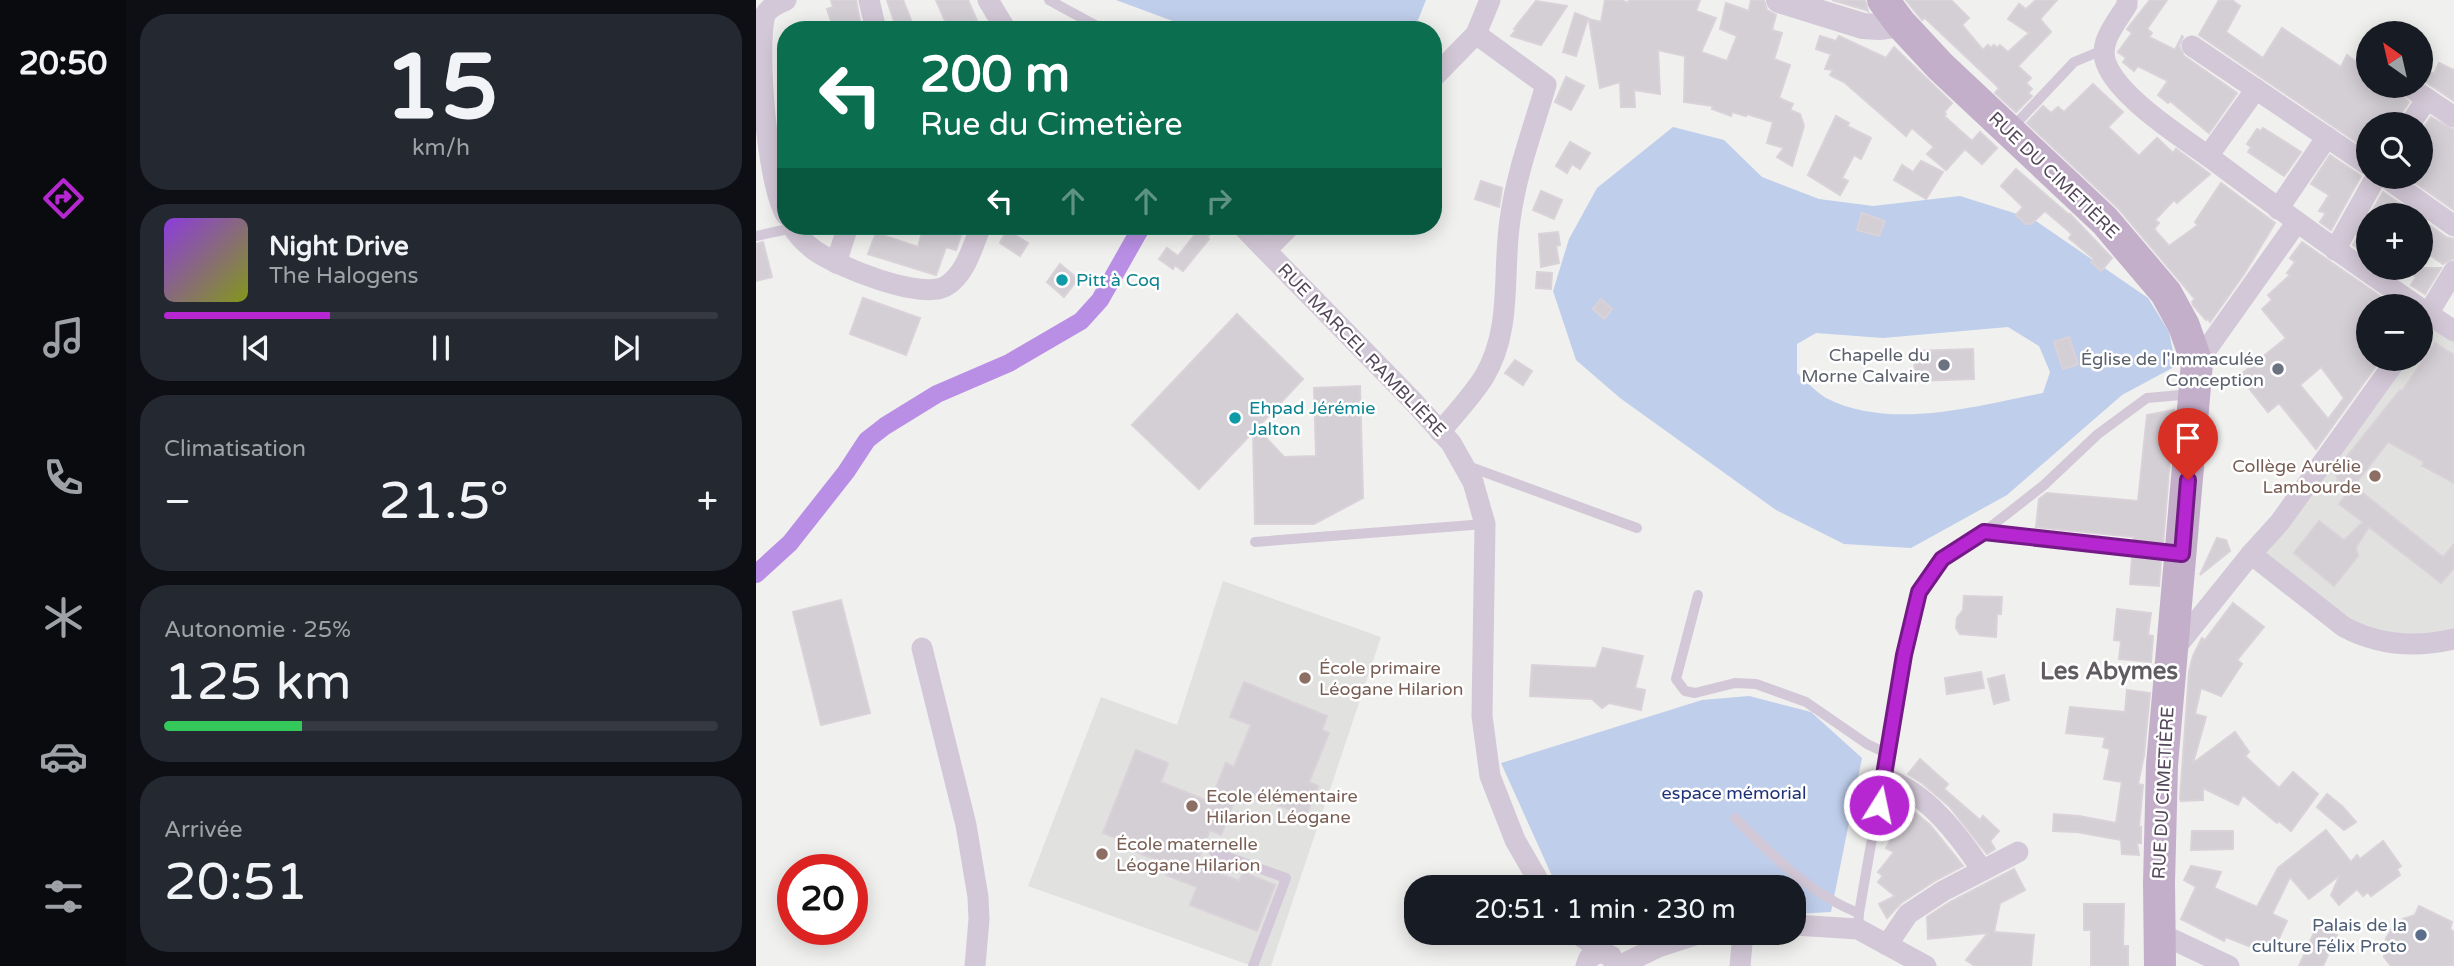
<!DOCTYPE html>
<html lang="fr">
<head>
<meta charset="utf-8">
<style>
  body { margin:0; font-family:"Varela Round",sans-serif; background:#242831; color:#f1f3f6; height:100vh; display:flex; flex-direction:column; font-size:26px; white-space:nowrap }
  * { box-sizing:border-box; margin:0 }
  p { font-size:23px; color:#9ea1a6 }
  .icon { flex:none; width:38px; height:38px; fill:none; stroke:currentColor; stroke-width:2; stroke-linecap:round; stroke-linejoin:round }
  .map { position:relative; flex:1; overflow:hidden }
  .sheet { display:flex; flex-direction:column; gap:14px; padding:14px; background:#0d0f14; width:630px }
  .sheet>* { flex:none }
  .hud { position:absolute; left:21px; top:21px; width:665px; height:214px; border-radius:28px; box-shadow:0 4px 18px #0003; background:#0b6e4f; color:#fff; overflow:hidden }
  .needle { width:46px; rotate:326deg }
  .fabs { position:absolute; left:1600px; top:21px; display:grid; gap:14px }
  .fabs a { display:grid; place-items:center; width:77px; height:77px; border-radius:50%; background:#171b24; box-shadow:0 4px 18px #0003; font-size:35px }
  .speed { position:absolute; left:21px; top:854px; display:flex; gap:14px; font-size:35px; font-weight:700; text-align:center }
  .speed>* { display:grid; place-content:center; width:91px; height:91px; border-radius:50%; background:#171b24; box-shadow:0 4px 18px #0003; line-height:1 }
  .speed .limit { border:10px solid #d22; background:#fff; color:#111 }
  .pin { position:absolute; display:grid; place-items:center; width:60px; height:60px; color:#fff; margin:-72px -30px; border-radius:50% 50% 50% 0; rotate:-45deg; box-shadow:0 0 7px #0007 }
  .pin .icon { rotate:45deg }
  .me { position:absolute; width:77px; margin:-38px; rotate:10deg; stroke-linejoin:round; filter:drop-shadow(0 0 5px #0008) }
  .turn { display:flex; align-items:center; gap:24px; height:147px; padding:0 28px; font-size:32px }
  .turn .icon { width:91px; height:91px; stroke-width:2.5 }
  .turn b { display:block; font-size:49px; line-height:60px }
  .lanes { display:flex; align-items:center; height:66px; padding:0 28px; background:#0003; justify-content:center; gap:35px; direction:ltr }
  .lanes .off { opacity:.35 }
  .big { font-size:52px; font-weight:600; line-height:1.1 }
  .sheet .tile { flex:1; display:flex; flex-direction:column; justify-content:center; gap:10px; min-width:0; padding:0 24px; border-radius:28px; background:#242831 }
  .sheet .dial { align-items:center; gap:0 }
  .dial b { font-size:91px; line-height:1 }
  .song { display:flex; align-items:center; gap:21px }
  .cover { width:84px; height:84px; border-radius:10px; background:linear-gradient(135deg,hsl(270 70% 55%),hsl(70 70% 35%)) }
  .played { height:7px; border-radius:4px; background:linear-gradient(90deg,#b627d1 30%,#363941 30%) }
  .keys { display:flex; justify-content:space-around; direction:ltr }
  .heat { display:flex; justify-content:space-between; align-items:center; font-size:38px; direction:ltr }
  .charge { height:10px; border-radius:5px; background:linear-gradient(90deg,#34c759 25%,#363941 0) }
  .trip { position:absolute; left:648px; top:875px; width:402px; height:70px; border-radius:28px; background:#171b24; box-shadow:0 4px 18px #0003; font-weight:600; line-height:70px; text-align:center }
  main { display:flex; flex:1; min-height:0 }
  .tabs { display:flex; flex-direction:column; width:126px; justify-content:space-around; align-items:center; background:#090b0e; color:#9ea1a6 }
  .tabs .icon { width:49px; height:49px }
  .tabs .current { color:#b627d1 }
  .tabs b { font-size:32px; color:#f1f3f6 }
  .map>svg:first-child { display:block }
  .education { fill:#e1e1df }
  .green { fill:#bfceeb; fill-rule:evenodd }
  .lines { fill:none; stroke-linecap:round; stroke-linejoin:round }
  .canal { stroke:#b98fe5; stroke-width:18 }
  .building { fill:#d4ced5; stroke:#d9d2d9; stroke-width:2; fill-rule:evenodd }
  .service { stroke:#d3c8d7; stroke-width:10 }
  .minor { stroke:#d3c8d7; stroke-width:21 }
  .tertiary { stroke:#d3c8d7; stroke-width:26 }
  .primary { stroke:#c4afcb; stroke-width:32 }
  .route-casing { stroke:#761988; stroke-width:18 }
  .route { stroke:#b627d1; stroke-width:12 }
  .culture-dot { fill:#0f9aa8; stroke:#fff; stroke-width:2.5 }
  .worship-dot { fill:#6b7280; stroke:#fff; stroke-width:2.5 }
  .education-dot { fill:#8d6e63; stroke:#fff; stroke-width:2.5 }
  .service-dot { fill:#5c6f8a; stroke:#fff; stroke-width:2.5 }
  .labels { text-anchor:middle; stroke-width:5; stroke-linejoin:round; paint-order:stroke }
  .street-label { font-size:18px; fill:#55475a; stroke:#fff }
  .culture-label { font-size:18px; fill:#0d838f; stroke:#fff; text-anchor:start }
  .worship-label { font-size:18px; fill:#5b616d; stroke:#fff; text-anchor:end }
  .education-label { font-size:18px; fill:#785e54; stroke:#fff; text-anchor:start }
  .park-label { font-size:18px; fill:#1e3275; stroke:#fff }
  .service-label { font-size:18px; fill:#4e5e75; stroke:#fff; text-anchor:end }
  .district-label { font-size:24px; font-weight:bold; fill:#615b62; stroke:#fff }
</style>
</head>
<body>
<main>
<nav class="tabs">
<b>20:50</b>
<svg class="icon current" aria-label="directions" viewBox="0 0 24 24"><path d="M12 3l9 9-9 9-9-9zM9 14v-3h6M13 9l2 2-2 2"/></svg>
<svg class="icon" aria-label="music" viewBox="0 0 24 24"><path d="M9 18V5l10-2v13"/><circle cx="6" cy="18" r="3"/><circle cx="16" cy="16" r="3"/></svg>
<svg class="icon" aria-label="phone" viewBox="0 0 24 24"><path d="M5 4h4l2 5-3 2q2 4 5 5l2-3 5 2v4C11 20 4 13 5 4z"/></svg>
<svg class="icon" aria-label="climate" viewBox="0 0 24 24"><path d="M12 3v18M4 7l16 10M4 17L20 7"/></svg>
<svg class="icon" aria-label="car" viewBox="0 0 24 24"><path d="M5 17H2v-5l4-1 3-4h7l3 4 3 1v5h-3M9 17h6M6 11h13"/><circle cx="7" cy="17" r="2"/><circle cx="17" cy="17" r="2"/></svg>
<svg class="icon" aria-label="filters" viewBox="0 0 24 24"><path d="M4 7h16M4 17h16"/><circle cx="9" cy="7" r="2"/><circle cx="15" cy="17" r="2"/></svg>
</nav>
<section class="sheet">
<div class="tile dial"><b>15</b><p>km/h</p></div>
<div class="tile">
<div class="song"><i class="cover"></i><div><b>Night Drive</b><p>The Halogens</p></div></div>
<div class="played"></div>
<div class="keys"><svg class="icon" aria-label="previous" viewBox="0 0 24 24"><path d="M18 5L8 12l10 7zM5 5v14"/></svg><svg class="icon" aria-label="pause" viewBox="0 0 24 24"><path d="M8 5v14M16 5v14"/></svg><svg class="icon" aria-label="next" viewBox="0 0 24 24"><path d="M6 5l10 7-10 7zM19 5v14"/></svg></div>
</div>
<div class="tile"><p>Climatisation</p>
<div class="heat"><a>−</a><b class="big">21.5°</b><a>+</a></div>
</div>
<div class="tile"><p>Autonomie · 25%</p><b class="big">125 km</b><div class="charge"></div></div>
<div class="tile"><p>Arrivée</p><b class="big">20:51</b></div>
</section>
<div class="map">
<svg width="1698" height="966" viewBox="0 0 1698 966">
  <rect width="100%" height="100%" fill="#f0f0ee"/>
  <g class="education">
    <path d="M1664,327L1698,331V412L1666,468L1698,484V639L1621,640L1495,554L1641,359H1664Z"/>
    <path d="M467,581L625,637L515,966H496L272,886L345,697L421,725Z"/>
  </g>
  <g class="green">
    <path d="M360,0H670L658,30H441Z"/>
    <path d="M917,127L968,140L1006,177L1063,199L1117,206L1204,196L1277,219L1392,298L1413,332L1420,366L1366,395L1251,495L1155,548L1088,544L1020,510L864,398L820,360L797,291L813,239L841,188ZM1252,327L1283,346L1294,372L1287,393C1220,406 1135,431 1070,398C1060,392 1050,381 1041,373V344L1060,333L1127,338Z"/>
    <path d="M993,696L1055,712L1106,758L1075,912L1038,914V887H801L745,763L946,700Z"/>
    <path d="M847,933H924L885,945Z"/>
  </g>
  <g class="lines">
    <path class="canal" d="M0,574L34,543L90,472L111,440L129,426L181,394L253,363L325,321L344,300L386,226"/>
  </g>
  <g class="building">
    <path d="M75,0H100L104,21L78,30L71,9L77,7Z"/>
    <path d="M131,0H147L159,30H141Z"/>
    <path d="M180,0H212L225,30H193Z"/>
    <path d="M849,0H865L872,3L873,0H944L940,11L960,18L945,52L971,61L981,36L964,29L970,3L993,11L995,0H1008L1011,10L1020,15L1016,30L1026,33L1018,59L1034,65L1023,98L1037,104L1034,110L1044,114L1048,126L1036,166L1021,157L1028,148L1011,143L1017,122L991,114L990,116L976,112L975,116L956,109L957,106L928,102L929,56L902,50L904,94L878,90L879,107H865L864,82L844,88L833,19L845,22Z"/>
    <path d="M1076,0H1109L1112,11L1110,10Z"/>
    <path d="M1150,0H1195L1213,18L1206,25L1227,50L1232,45L1235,48L1238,45L1241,48L1244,45L1252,52L1273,33L1252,19L1263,4L1270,9L1280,0H1301L1284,19L1295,32L1262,66L1275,78L1270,83L1276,89L1272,93L1276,96L1260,112L1239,93L1243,88L1169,18L1166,20Z"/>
    <path d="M1394,0H1411L1391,29L1396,33L1393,37L1419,50L1426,36L1427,37L1423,46L1428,56L1481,93L1453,133L1414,101L1412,103L1402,95L1412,81L1382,66L1378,71L1367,62L1370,58L1362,52L1376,33L1371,29Z"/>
    <path d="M1463,0H1476L1484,6L1470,32L1507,58L1526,28L1585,67L1591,55L1612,71V86H1639L1641,92L1653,102L1643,117L1641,124H1612V134L1605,145L1443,35Z"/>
    <path d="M780,1L811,6L785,45L755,36L760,30L758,29Z"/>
    <path d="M819,13L832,18L820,56L807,52Z"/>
    <path d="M1064,36L1080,41L1083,36L1130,58L1138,47L1196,103L1188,112L1190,114L1188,116L1216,141L1224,132L1241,148L1226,164L1209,149L1190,170L1171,154L1178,147L1156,128L1150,136L1088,82L1074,75L1077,70L1069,69L1075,54L1060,49Z"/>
    <path d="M1683,63L1698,70V101L1664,78L1669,68L1678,74Z"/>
    <path d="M810,77L828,86L815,110L799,102Z"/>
    <path d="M1337,84L1367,112L1352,127L1383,156L1401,138L1417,153L1420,149L1454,174L1421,203L1418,200L1399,220L1403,223L1398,229L1413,246L1442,225L1439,222L1465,183L1519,223L1488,274L1454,322L1452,319L1450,320L1437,305L1436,302L1439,299L1363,209L1271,123L1287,106L1295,113L1302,107L1308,112Z"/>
    <path d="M1080,116L1093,123L1091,126L1115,138L1105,159L1098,155L1086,178L1092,181L1084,195L1052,175Z"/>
    <path d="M1675,117L1698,130V210L1651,177H1664V132Z"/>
    <path d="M1507,128L1545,152L1528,176L1492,152L1495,147L1491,144L1501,129L1505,131Z"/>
    <path d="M814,142L834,153L824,169L816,164L811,173L800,166Z"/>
    <path d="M1574,155L1605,176L1575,230L1564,222L1570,213L1563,211L1573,195L1555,184Z"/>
    <path d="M1165,161L1187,172L1170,199L1138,180L1146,165L1157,172Z"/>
    <path d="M1260,169L1312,214H1314L1356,258L1345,271L1335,262L1338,259L1313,238L1316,234L1289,211L1275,224H1270L1260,215L1267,207L1245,186Z"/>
    <path d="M725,181L746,188L743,207L719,199Z"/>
    <path d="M785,191L806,200L798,219L777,210Z"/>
    <path d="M1627,192L1660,215H1614Z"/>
    <path d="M1106,213L1129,221L1123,236L1101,230Z"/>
    <path d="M1612,218V255L1597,245Z"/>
    <path d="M1664,218L1690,237L1698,239V258L1687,264L1664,248Z"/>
    <path d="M168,226H208L200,250L190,247L180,275L112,254L120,233L162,247Z"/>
    <path d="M445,227L454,234L451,237L453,239L427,271L419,265L417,269L403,259L411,248L422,256Z"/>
    <path d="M251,230L272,243L264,256L244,243Z"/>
    <path d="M802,232L804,245L800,246L803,263L785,267L783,234Z"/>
    <path d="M7,242L16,277L0,281V244Z"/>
    <path d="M1546,242L1638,306H1612V359H1625L1560,449L1523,403L1512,412L1483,376L1530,338L1506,309L1516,300L1512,295L1534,275L1531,273L1539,262L1534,258ZM1565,367L1588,398L1572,419L1544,385Z"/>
    <path d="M304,264L322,279L308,297L291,282Z"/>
    <path d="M1644,268H1685L1669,294L1655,285L1660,277Z"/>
    <path d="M781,272L796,273L795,289L780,288Z"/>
    <path d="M107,298L164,318L150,355L94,334Z"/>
    <path d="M845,299L856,309L848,319L837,309Z"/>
    <path d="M481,314L547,379L501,428L528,457L560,456L558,388L604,386L607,498L558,524H499L497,432L443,489L376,425Z"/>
    <path d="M1313,337L1322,364L1307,369L1298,342Z"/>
    <path d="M1679,343L1698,355V483L1666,466L1668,462L1632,442L1598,486L1687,557L1698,544V568L1685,583L1613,527L1600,547L1602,556L1578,586L1538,553L1563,521L1588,540L1607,522L1583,504L1590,495L1583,489L1581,476L1578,473L1644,390L1646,391Z"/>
    <path d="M1217,349L1218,379L1159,381L1158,351Z"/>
    <path d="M759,360L776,371L767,385L749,373Z"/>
    <path d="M1418,410L1407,544L1377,541L1378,537L1280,527L1283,499L1291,493L1382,501L1391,415Z"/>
    <path d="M1461,538L1470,540L1474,551L1444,575Z"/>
    <path d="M1376,557L1405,560L1403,586L1374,584Z"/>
    <path d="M1208,596L1246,597L1245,614H1241L1240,637L1204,634L1200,628L1201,618L1207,610Z"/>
    <path d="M85,600L114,713L65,725L37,612Z"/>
    <path d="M1477,603L1508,627L1481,660L1486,664L1465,696L1445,688L1439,714L1450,717L1437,763L1479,732L1493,752L1489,756L1523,788L1537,772L1562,794L1535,831L1523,821L1521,823L1487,795L1482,805L1447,788V800L1425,801L1424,799L1433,672L1437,656L1446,638L1449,640Z"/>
    <path d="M1361,609L1395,613L1392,635L1397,636L1395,662L1363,659L1365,641L1358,640Z"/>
    <path d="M847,648L887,656L879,688L889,690L885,710L853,703L846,708L836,699L774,696L776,665L840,668Z"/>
    <path d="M1225,672L1228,688L1191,694L1189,678Z"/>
    <path d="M1248,675L1253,700L1238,704L1232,679Z"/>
    <path d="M488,682L571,716L566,730L573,733L553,782L562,786L550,816L494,794L490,804L479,800L465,835L454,830L440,864L483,881L487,872L519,885L501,931L434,905L441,887L410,875L414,865L365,846L367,841L347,833L380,750L412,763L405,782L454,802L470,763L478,767L495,725L474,717Z"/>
    <path d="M1371,690L1394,693L1388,755L1382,784L1387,785L1383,827H1385V843H1381L1383,855L1366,854L1365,840L1321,832L1297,831L1298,814L1323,816L1360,823L1366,782L1348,779L1354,749L1347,747L1349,737L1310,733L1314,707L1369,712Z"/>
    <path d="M1164,759L1192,784L1188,789L1224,820L1227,816L1243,831L1234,841L1239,849L1231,854L1193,806L1166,783L1152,774Z"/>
    <path d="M1571,794L1586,806L1600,822L1588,830L1561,807Z"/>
    <path d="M1146,802L1174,825L1207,866L1180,880L1145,903L1131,918L1123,904L1139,896L1122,882L1127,876L1122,872L1138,852L1130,848L1142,827L1132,819Z"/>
    <path d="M1570,830L1595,862L1601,855L1604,859L1627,841L1645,866L1641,869L1644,875L1615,896L1612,892L1607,896L1601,889L1583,905L1575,895L1584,875L1553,899L1534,877L1516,914L1531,921L1519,947L1504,940L1500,949L1470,937L1468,941L1425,919L1440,887L1428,880L1435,866L1465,872L1458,888L1501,907L1522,868Z"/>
    <path d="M1436,831H1477V849L1435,850Z"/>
    <path d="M1258,869L1269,890L1244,903L1238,932L1278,935L1275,966H1219L1210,960L1232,933L1172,939L1171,917L1194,902Z"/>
    <path d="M1328,904H1368L1367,946H1372V966H1335V930H1328Z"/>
    <path d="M1663,906L1696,922L1694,929L1698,932V966H1635L1628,957L1630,938L1637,927L1647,919L1659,915Z"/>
    <path d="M1561,926L1581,935L1567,966H1543Z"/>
  </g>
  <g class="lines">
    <g class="service">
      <path d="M293,0L348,30"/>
      <path d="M1255,129L1318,62L1347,50"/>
      <path d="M0,236L37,228"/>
      <path d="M709,465L881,528"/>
      <path d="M1228,532L1288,485L1342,434L1391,398L1436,394"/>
      <path d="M499,542L729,524"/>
      <path d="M942,595L920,679L929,691L939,693L979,683L1000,684L1050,702L1111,744L1132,754"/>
      <path d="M979,818C1012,852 1058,897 1103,913"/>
      <path d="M458,852L530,878L497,966"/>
      <path d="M1102,929L1103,913L1148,655L1163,592L1186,559L1228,532L1421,554"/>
    </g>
    <g class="minor">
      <path d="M113,0L120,30"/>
      <path d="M232,0L250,30"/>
      <path d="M1371,0V5C1361,22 1342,42 1350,63C1363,98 1426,137 1456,159C1524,210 1592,259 1661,306"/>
      <path d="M1436,46L1612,165"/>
      <path d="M677,78L720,34L734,0"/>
      <path d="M1652,86L1698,117"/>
      <path d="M1654,124L1671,99"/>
      <path d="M1452,156L1500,89"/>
      <path d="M1629,177L1698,226"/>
      <path d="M1522,209L1571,137"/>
      <path d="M30,215C11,182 0,49 9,15C13,7 22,4 30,0"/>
      <path d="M36,226C41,235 49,243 58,250C80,266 165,301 190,286C210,274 217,245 225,226"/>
      <path d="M486,226L655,399L695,443L717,482L729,524L726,716L734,776L759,840L786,887"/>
      <path d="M510,250L534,226"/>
      <path d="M1579,250L1620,177"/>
      <path d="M80,263L92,226"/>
      <path d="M1664,308L1698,331"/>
      <path d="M1664,327L1698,271"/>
      <path d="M1441,363L1541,222"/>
      <path d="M684,432C699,414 716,396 728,377C757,329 746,273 754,220C760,174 777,129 790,85L720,34"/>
      <path d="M1495,554L1588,627C1622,645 1660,648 1698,639"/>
      <path d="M166,648L210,825L222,897L223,919L219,966"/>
      <path d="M1417,651L1495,554L1524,522L1641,359"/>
      <path d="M1128,778C1170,792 1202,834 1226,870"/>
      <path d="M1038,925L1102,929L1170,966"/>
      <path d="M820,933L850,953"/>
      <path d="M1403,933L1473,966"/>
      <path d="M1131,945L1152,914L1187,891L1262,852"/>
      <path d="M830,966L833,958L843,952L855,956L859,966"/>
      <path d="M863,966L902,947L945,933"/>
      <path d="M984,966L987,933"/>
    </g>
    <path class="tertiary" d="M1023,0L1107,26L1123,27L1145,24"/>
    <path class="primary" d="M1127,0L1145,24L1184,66L1349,221L1410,293L1428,326L1441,363L1406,765L1403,883L1404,966"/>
  </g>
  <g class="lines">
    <g class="route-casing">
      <path id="route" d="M1123,805L1148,655L1163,592L1186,559L1228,532L1426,554L1432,480"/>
    </g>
    <use href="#route" class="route"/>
  </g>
  <g class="culture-dot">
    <circle cx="306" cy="280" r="7"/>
    <circle cx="479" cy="418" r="7"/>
  </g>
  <g class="worship-dot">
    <circle cx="1188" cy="365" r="7"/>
    <circle cx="1522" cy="369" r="7"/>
  </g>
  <g class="education-dot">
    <circle cx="1619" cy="476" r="7"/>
    <circle cx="549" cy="678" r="7"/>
    <circle cx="436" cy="806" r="7"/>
    <circle cx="346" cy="854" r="7"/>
  </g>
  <circle class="service-dot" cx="1665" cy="935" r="7"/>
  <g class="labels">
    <g class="street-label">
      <text transform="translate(1298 175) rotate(44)" y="6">RUE DU CIMETIÈRE</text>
      <text transform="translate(606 350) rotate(46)" y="6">RUE MARCEL RAMBLIÈRE</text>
      <text transform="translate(1407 793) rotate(-87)" y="6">RUE DU CIMETIÈRE</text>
    </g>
    <g class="culture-label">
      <text x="320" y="286">Pitt à Coq</text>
      <text x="493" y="414">Ehpad Jérémie<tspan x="493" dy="21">Jalton</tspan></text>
    </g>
    <g class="worship-label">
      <text x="1174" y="361">Chapelle du<tspan x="1174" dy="21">Morne Calvaire</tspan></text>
      <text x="1508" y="365">Église de l'Immaculée<tspan x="1508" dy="21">Conception</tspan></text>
    </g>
    <g class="education-label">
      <text x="1605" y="472" text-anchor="end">Collège Aurélie<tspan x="1605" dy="21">Lambourde</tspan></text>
      <text x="563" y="674">École primaire<tspan x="563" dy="21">Léogane Hilarion</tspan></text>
      <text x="450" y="802">Ecole élémentaire<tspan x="450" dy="21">Hilarion Léogane</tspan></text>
      <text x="360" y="850">École maternelle<tspan x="360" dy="21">Léogane Hilarion</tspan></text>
    </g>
    <g class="park-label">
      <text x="978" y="799">espace mémorial</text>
    </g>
    <g class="service-label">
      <text x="1651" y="931">Palais de la<tspan x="1651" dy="21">culture Félix Proto</tspan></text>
    </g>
    <g class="district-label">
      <text x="1353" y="679">Les Abymes</text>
    </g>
  </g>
</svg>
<div class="fabs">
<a><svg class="needle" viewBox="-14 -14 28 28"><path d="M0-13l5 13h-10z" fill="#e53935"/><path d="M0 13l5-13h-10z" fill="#9ea1a6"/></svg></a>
<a><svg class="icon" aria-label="search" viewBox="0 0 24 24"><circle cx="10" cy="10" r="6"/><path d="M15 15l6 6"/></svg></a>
<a>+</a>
<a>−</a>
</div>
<div class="speed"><div class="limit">20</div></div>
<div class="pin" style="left:1432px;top:480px;background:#d93025"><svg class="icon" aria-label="arrive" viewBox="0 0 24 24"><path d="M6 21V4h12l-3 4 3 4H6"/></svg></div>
<svg class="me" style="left:1123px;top:805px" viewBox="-20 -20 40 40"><circle r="17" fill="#b627d1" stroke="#fff" stroke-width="3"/><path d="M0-11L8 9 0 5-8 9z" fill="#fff"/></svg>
<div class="trip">20:51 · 1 min · 230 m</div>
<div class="hud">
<div class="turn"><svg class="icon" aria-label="left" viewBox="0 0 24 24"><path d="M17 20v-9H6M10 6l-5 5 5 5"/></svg><div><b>200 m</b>Rue du Cimetière</div></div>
<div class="lanes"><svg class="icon" aria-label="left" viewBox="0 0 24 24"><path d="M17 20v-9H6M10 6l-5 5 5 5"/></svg><svg class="icon off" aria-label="ahead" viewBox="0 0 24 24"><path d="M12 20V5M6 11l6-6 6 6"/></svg><svg class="icon off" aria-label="ahead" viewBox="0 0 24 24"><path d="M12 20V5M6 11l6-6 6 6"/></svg><svg class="icon off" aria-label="right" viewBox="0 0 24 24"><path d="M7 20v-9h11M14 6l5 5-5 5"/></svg></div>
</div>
</div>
</main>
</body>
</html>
